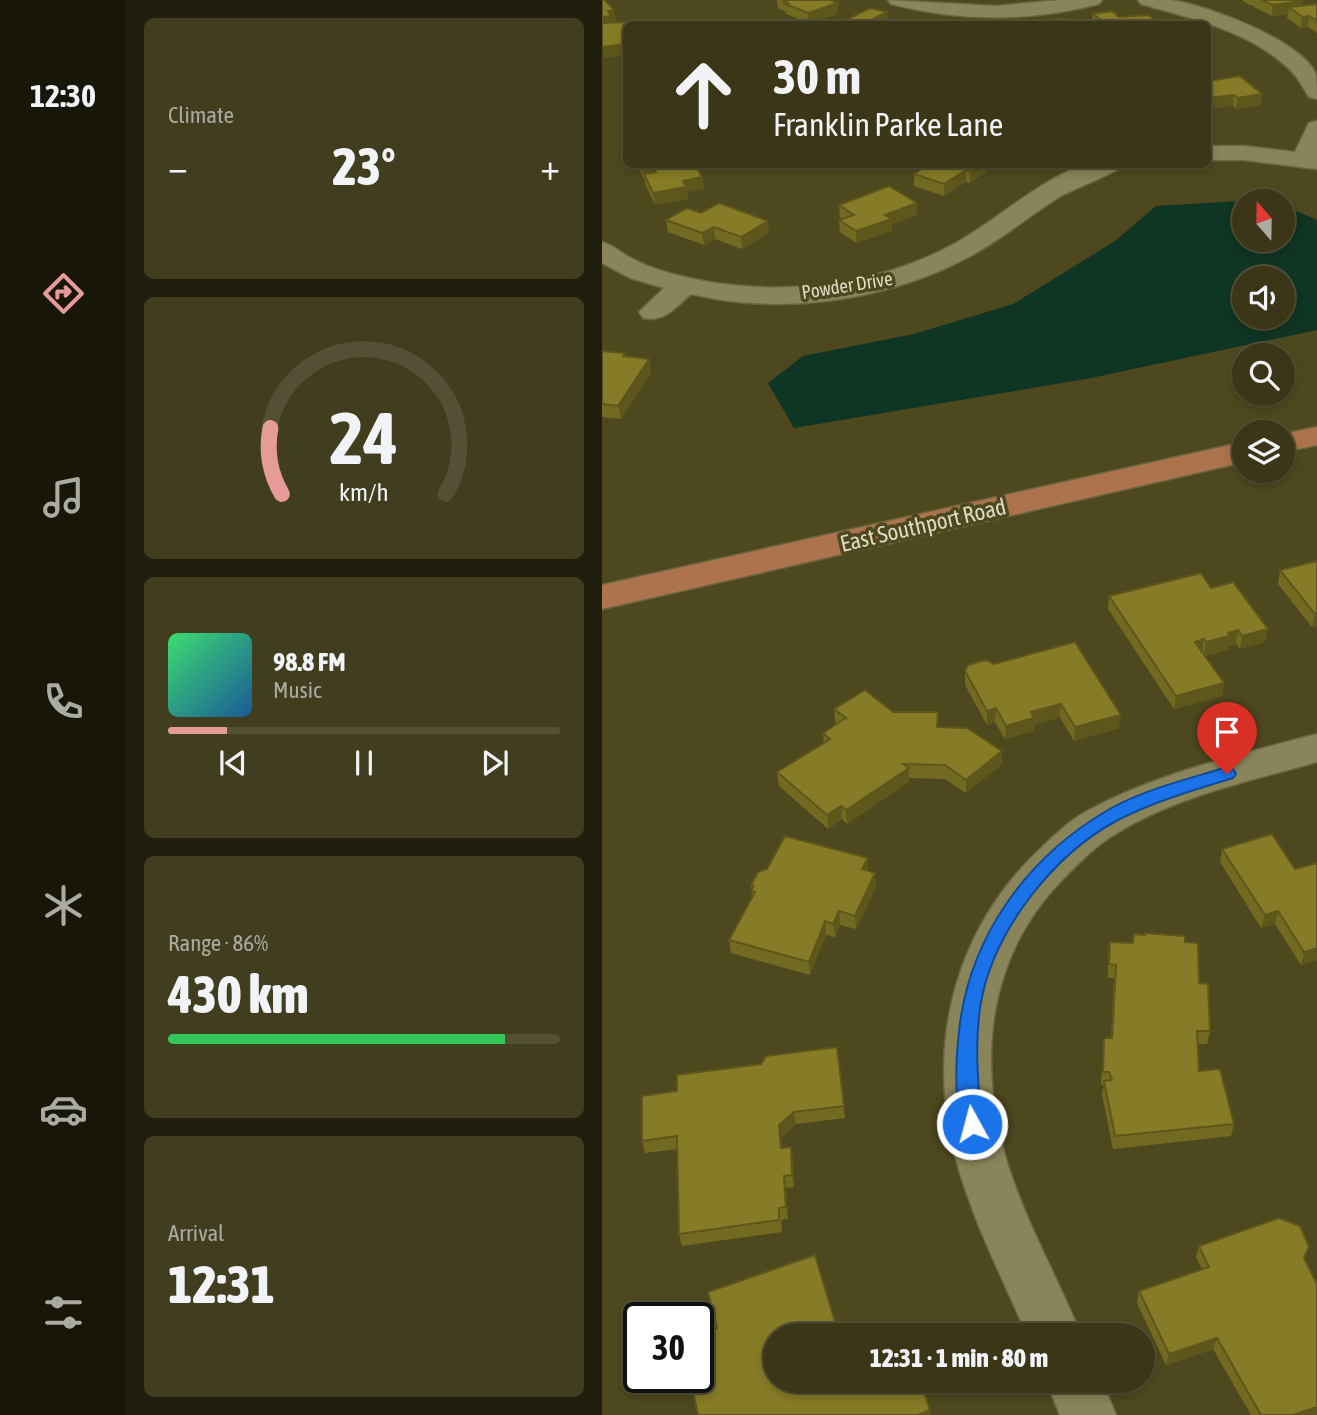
<!DOCTYPE html>
<html lang="en">
<head>
<meta charset="utf-8">
<style>
  body { margin:0; font-family:"Asap Condensed",sans-serif; background:#413e20; color:#f1f3f6; height:100vh; display:flex; flex-direction:column; font-size:26px; white-space:nowrap }
  * { box-sizing:border-box; margin:0 }
  p { font-size:23px; color:#ababa1 }
  .icon { flex:none; width:38px; height:38px; fill:none; stroke:currentColor; stroke-width:2; stroke-linecap:round; stroke-linejoin:round }
  .map { position:relative; flex:1; overflow:hidden }
  .drawer { display:flex; flex-direction:column; gap:18px; padding:18px; background:#201e0d; width:476px }
  .drawer>* { flex:none }
  .hud { position:absolute; left:21px; top:21px; width:588px; height:147px; border-radius:10px; box-shadow:0 4px 10px #0003,0 0 0 2px #545036; background:#3a3617; color:#f1f3f6; overflow:hidden }
  .needle { width:46px; rotate:340deg }
  .controls { position:absolute; left:630px; top:189px; display:grid; gap:14px }
  .controls a { display:grid; place-items:center; width:63px; height:63px; border-radius:50%; background:#3a3617; box-shadow:0 4px 10px #0003,0 0 0 2px #545036; font-size:35px }
  .speed { position:absolute; left:21px; top:1302px; display:flex; gap:14px; font-size:35px; font-weight:700; text-align:center }
  .speed>* { display:grid; place-content:center; width:91px; height:91px; border-radius:50%; background:#3a3617; box-shadow:0 4px 10px #0003,0 0 0 2px #545036; line-height:1 }
  .speed .limit { border:4px solid #111; border-radius:10px; background:#fff; color:#111 }
  .pin { position:absolute; display:grid; place-items:center; width:60px; height:60px; color:#fff; margin:-72px -30px; border-radius:50% 50% 50% 0; rotate:-45deg; box-shadow:0 0 7px #0007 }
  .pin .icon { rotate:45deg }
  .me { position:absolute; width:77px; margin:-38px; rotate:353deg; stroke-linejoin:round; filter:drop-shadow(0 0 5px #0008) }
  .turn { display:flex; align-items:center; gap:24px; height:147px; padding:0 35px; font-size:32px }
  .turn .icon { width:91px; height:91px; stroke-width:2.5 }
  .turn b { display:block; font-size:49px; line-height:60px }
  .big { font-size:52px; font-weight:800; line-height:1.1 }
  .drawer .tile { flex:1; display:flex; flex-direction:column; justify-content:center; gap:10px; min-width:0; padding:0 24px; border-radius:10px; background:#413e20 }
  .drawer .dial { align-items:center; gap:0 }
  .dial svg { height:182px; overflow:visible; fill:none; stroke:#545036; stroke-width:7; stroke-linecap:round; text-anchor:middle }
  .dial text { fill:#f1f3f6; stroke:none }
  .song { display:flex; align-items:center; gap:21px }
  .cover { width:84px; height:84px; border-radius:10px; background:linear-gradient(135deg,hsl(140 70% 55%),hsl(210 70% 35%)) }
  .played { height:7px; border-radius:4px; background:linear-gradient(90deg,#e69b98 15%,#545036 15%) }
  .keys { display:flex; justify-content:space-around; direction:ltr }
  .heat { display:flex; justify-content:space-between; align-items:center; font-size:38px; direction:ltr }
  .charge { height:10px; border-radius:5px; background:linear-gradient(90deg,#34c759 86%,#545036 0) }
  .trip { position:absolute; left:161px; top:1323px; width:392px; height:70px; border-radius:35px; background:#3a3617; box-shadow:0 4px 10px #0003,0 0 0 2px #545036; font-weight:800; line-height:70px; text-align:center }
  main { display:flex; flex:1; min-height:0 }
  .tabs { display:flex; flex-direction:column; width:126px; justify-content:space-around; align-items:center; background:#171609; color:#ababa1 }
  .tabs .icon { width:49px; height:49px }
  .tabs .on { color:#e69b98 }
  .tabs b { font-size:32px; color:#f1f3f6 }
  .map>svg:first-child { display:block }
  .water { fill:#0f3524; fill-rule:evenodd }
  .lines { fill:none; stroke-linecap:round; stroke-linejoin:round }
  .minor-casing { stroke:#696541; stroke-width:3 }
  .major-casing { stroke:#696541; stroke-width:3 }
  .minor { fill:#8a845a; fill-rule:evenodd }
  .major { fill:#ac734c; fill-rule:evenodd }
  .wall { fill:#736a21 }
  .shaded-wall { fill:#5e561b }
  .building { fill:#867b26; stroke:#5e561b; stroke-width:2 }
  .route { fill:#1a73e8; stroke:#114b97; stroke-width:2 }
  .labels { text-anchor:middle; stroke-width:7; stroke-linejoin:round; paint-order:stroke }
  .far-street-label { font-size:19px; fill:#dddbc4; stroke:#4e481f }
  .street-label { font-size:23px; fill:#dddbc4; stroke:#4e481f }
</style>
</head>
<body>
<main>
<nav class="tabs">
<b>12:30</b>
<svg class="icon on" aria-label="directions" viewBox="0 0 24 24"><path d="M12 3l9 9-9 9-9-9zM9 14v-3h6M13 9l2 2-2 2"/></svg>
<svg class="icon" aria-label="music" viewBox="0 0 24 24"><path d="M9 18V5l10-2v13"/><circle cx="6" cy="18" r="3"/><circle cx="16" cy="16" r="3"/></svg>
<svg class="icon" aria-label="phone" viewBox="0 0 24 24"><path d="M5 4h4l2 5-3 2q2 4 5 5l2-3 5 2v4C11 20 4 13 5 4z"/></svg>
<svg class="icon" aria-label="climate" viewBox="0 0 24 24"><path d="M12 3v18M4 7l16 10M4 17L20 7"/></svg>
<svg class="icon" aria-label="car" viewBox="0 0 24 24"><path d="M5 17H2v-5l4-1 3-4h7l3 4 3 1v5h-3M9 17h6M6 11h13"/><circle cx="7" cy="17" r="2"/><circle cx="17" cy="17" r="2"/></svg>
<svg class="icon" aria-label="filters" viewBox="0 0 24 24"><path d="M4 7h16M4 17h16"/><circle cx="9" cy="7" r="2"/><circle cx="15" cy="17" r="2"/></svg>
</nav>
<section class="drawer">
<div class="tile"><p>Climate</p>
<div class="heat"><a>−</a><b class="big">23°</b><a>+</a></div>
</div>
<div class="tile dial"><svg viewBox="0 0 100 80">
<path d="M14 69A42 42 0 1 1 86 69"/>
<path d="M14 69A42 42 0 0 1 9 40" stroke="#e69b98"/>
<text x="50" y="56" font-size="32" font-weight="700">24</text>
<text x="50" y="72" font-size="11">km/h</text>
</svg></div>
<div class="tile">
<div class="song"><i class="cover"></i><div><b>98.8 FM</b><p>Music</p></div></div>
<div class="played"></div>
<div class="keys"><svg class="icon" aria-label="previous" viewBox="0 0 24 24"><path d="M18 5L8 12l10 7zM5 5v14"/></svg><svg class="icon" aria-label="pause" viewBox="0 0 24 24"><path d="M8 5v14M16 5v14"/></svg><svg class="icon" aria-label="next" viewBox="0 0 24 24"><path d="M6 5l10 7-10 7zM19 5v14"/></svg></div>
</div>
<div class="tile"><p>Range · 86%</p><b class="big">430 km</b><div class="charge"></div></div>
<div class="tile"><p>Arrival</p><b class="big">12:31</b></div>
</section>
<div class="map">
<svg width="715" height="1415" viewBox="0 0 715 1415">
  <rect width="100%" height="100%" fill="#4e481f"/>
  <path class="water" d="M639,201H645H642V240H681V205L715,220V330L484,379L192,428L166,383L201,356L312,334L411,304L513,241L554,206ZM642,278H681V317H642Z"/>
  <g class="lines">
    <g class="minor-casing">
      <g id="minor">
        <path d="M286,0L393,6L459,0H500L497,4C427,22 359,22 289,4Z"/>
        <path d="M536,0C546,0 558,0 569,0C604,5 696,39 713,72C715,79 715,91 715,99L707,97C702,89 698,81 692,74C653,32 591,19 539,4Z"/>
        <path d="M715,121V169L642,160H606V146H642L693,152L707,123Z"/>
        <path d="M484,164H523C519,171 469,190 457,197C424,218 394,244 359,261C278,302 177,315 89,294C74,307 62,323 41,318L37,312L62,288L28,278L0,263V242C11,245 18,252 27,257C40,264 53,269 67,273C160,299 267,290 352,244C397,219 435,181 484,164Z"/>
        <path d="M715,734V762C648,781 575,796 515,833C497,843 481,859 466,874C391,947 375,1044 400,1144C417,1211 453,1271 479,1335H425C398,1272 365,1210 350,1143C326,1033 357,925 439,848C454,834 470,818 489,809C559,772 639,754 715,734Z"/>
        <path d="M444,1381H500L514,1415H458Z"/>
      </g>
    </g>
    <g class="major-casing">
      <g id="major">
        <path d="M715,427V445L681,452V434Z"/>
        <path d="M642,442V462L0,609V585Z"/>
      </g>
    </g>
    <use href="#minor" class="minor"/>
    <use href="#major" class="major"/>
  </g>
  <g class="wall">
    <path d="M175,0H228L236,3V14L207,23L184,14V12L176,8Z"/>
    <path d="M640,0H698L699,6L715,4V33L706,27L699,28L685,18L686,14L670,16L652,7L653,6L647,5Z"/>
    <path d="M491,14L517,17L558,24H490Z"/>
    <path d="M606,81L660,94L659,105L634,109Z"/>
    <path d="M36,164H93L100,177L102,189L85,192L86,199L53,205L44,186L43,181L37,168Z"/>
    <path d="M327,164H384V172L368,183L364,182L342,196L312,186V174Z"/>
    <path d="M237,205L315,215L290,224V231L254,243L238,232L237,220L240,219L238,217Z"/>
    <path d="M99,213L167,233L140,249L113,239L102,245L66,232L64,220Z"/>
    <path d="M0,351L24,356L47,359L49,372L19,419L0,417Z"/>
    <path d="M715,561V626L710,627L676,584L678,570Z"/>
    <path d="M609,588L663,642L638,649L634,644L626,646V650L603,656L622,683L620,696L572,709L506,609L507,596Z"/>
    <path d="M366,665L517,728L472,741L458,717L432,725L431,731L403,739L393,722L385,725L363,685V671Z"/>
    <path d="M232,709L291,712L336,727L400,764L364,793L343,779L307,778V782L245,824L240,819L226,829L177,786L175,772L222,743L221,733L235,724L233,722Z"/>
    <path d="M620,849L693,869L715,863V960L699,965L673,924L659,928L618,862Z"/>
    <path d="M266,871L274,887L254,929L238,925L233,937L224,935L208,975L129,953L127,940L150,896L149,885Z"/>
    <path d="M532,934L583,942L597,983L608,1031L605,1044H596L597,1071L632,1124L629,1136L511,1149L500,1094L502,1085H499L502,1038H509L512,978H506V955L508,942L531,943Z"/>
    <path d="M235,1047L243,1118L194,1124L179,1138L180,1148L189,1147L192,1187L184,1188L186,1219L179,1220L180,1232L80,1246L77,1234L76,1149L43,1153L40,1141L75,1091L159,1064Z"/>
    <path d="M597,1246L702,1260L715,1415H649L611,1349L564,1365L535,1303L537,1291L600,1269L594,1257Z"/>
  </g>
  <g class="shaded-wall">
    <path d="M700,1L698,12L687,7L686,14L670,16L671,5Z"/>
    <path d="M236,3V14L207,23L206,13Z"/>
    <path d="M12,10L14,21L10,22V27L0,28V17L6,11Z"/>
    <path d="M285,12V23L273,18Z"/>
    <path d="M707,16L706,27L699,28L700,17Z"/>
    <path d="M24,44V55L22,50L23,55L2,58L0,47Z"/>
    <path d="M660,94L659,105L634,109L636,98Z"/>
    <path d="M632,95L631,106L606,109V98Z"/>
    <path d="M378,164H384V172L368,183V172Z"/>
    <path d="M51,167L53,179L42,174L43,181L41,169Z"/>
    <path d="M364,170V182L342,196V184Z"/>
    <path d="M100,177L102,189L85,192L86,199L53,205L51,193L81,181Z"/>
    <path d="M315,203V215L290,224V231L254,243V231L283,215Z"/>
    <path d="M166,221L167,233L140,249L139,237Z"/>
    <path d="M112,227L113,239L102,245L100,233Z"/>
    <path d="M47,359L49,372L19,419L16,406Z"/>
    <path d="M715,613V626L710,627L713,614Z"/>
    <path d="M666,629L663,642L638,649L640,636Z"/>
    <path d="M636,630L634,644L626,646V650L602,656L604,642L626,633Z"/>
    <path d="M602,639L600,653L593,642Z"/>
    <path d="M622,683L620,696L572,709L574,696Z"/>
    <path d="M459,704L458,717L432,725L431,731L403,739L404,726L429,712Z"/>
    <path d="M394,708L393,722L385,725V711Z"/>
    <path d="M519,715L517,728L472,741L473,727Z"/>
    <path d="M400,751V764L364,793V780Z"/>
    <path d="M307,768V782L245,824L244,810Z"/>
    <path d="M239,806L240,819L226,829L225,815Z"/>
    <path d="M266,858V871L260,869Z"/>
    <path d="M273,873L274,887L254,929L253,916Z"/>
    <path d="M237,911L238,925L233,937L231,924Z"/>
    <path d="M676,911L673,924L659,928L663,915Z"/>
    <path d="M223,921L224,935L208,975L207,962Z"/>
    <path d="M715,948V960L699,965L702,952Z"/>
    <path d="M192,1112L194,1124L179,1138L181,1161L177,1125Z"/>
    <path d="M189,1147L191,1159L192,1187L190,1175Z"/>
    <path d="M182,1176L184,1188L186,1219L184,1207Z"/>
    <path d="M615,1338L611,1349L564,1365L567,1354Z"/>
    <path d="M715,1407V1415H691Z"/>
    <path d="M328,1410L329,1415H316Z"/>
  </g>
  <g class="building">
    <path d="M0,0H3L12,10L6,11L9,16L0,17Z"/>
    <path d="M180,0H228L236,3L206,13L183,4L186,3Z"/>
    <path d="M660,0H698L700,1L671,5Z"/>
    <path d="M715,4V21L707,16L700,17L687,7Z"/>
    <path d="M268,8L285,12L273,18L296,24H236Z"/>
    <path d="M510,11L517,17L546,15L558,24H504L491,14Z"/>
    <path d="M461,18L468,24H433L440,23L438,21Z"/>
    <path d="M332,21L356,24H330Z"/>
    <path d="M25,22L27,24H24V44L0,47V23Z"/>
    <path d="M366,23L394,24H366Z"/>
    <path d="M638,76L660,94L636,98L632,95L606,98V81Z"/>
    <path d="M39,164H93L100,177L81,181L84,187L51,193L42,174L54,172L51,167L41,169Z"/>
    <path d="M327,164H378L368,172L364,170L342,184L312,174Z"/>
    <path d="M287,186L315,203L283,215L290,219L254,231L237,220L252,215L237,205Z"/>
    <path d="M117,203L166,221L139,237L112,227L100,233L64,220L85,208L99,213Z"/>
    <path d="M0,351L23,353L21,356L47,359L16,406L0,404Z"/>
    <path d="M715,561V613L713,614L678,570Z"/>
    <path d="M599,573L609,588L631,582L666,629L640,636L636,630L626,633L628,636L604,642L602,639L593,642L622,683L574,696L507,596Z"/>
    <path d="M473,642L519,715L473,727L459,704L429,712L432,718L404,726L394,708L385,711L363,671L366,665L384,660L392,664Z"/>
    <path d="M263,690L291,712H336L335,727L365,728L400,751L364,780L343,765L301,764L307,768L244,810L239,806L225,815L175,772L228,739L221,733L244,718L232,709Z"/>
    <path d="M670,834L693,869L715,863V948L702,952L676,911L663,915L620,849Z"/>
    <path d="M183,836L266,858L260,869L273,873L253,916L237,911L231,924L223,921L207,962L127,940L153,892L149,891L152,886L149,885L156,872L165,869Z"/>
    <path d="M543,933L583,936V942L596,943L597,983L606,984L608,1031H595L597,1071L618,1069L632,1124L513,1136L502,1081L510,1080L507,1072H501L502,1038H510L514,965L507,964L508,942L531,943L532,934L543,935Z"/>
    <path d="M235,1047L242,1106L192,1112L177,1125L179,1148L189,1147L190,1175L182,1176L184,1207L177,1208V1220L77,1234L75,1136L40,1141V1096L75,1091V1075L159,1064L164,1056Z"/>
    <path d="M677,1218L698,1226L707,1247L702,1258L715,1284V1407L691,1415H659L615,1338L567,1354L537,1291L607,1267L597,1246Z"/>
    <path d="M213,1255L237,1335H173V1381H318L328,1410L316,1415H96L88,1377H96V1335L115,1328L106,1292Z"/>
  </g>
  <path class="route" d="M625,767L631,769L634,774L631,778C592,790 553,801 516,820C452,854 392,930 379,1002C372,1043 376,1083 380,1124L377,1131L370,1133L363,1131C351,1105 354,1059 357,1031C367,939 422,861 501,813C538,790 584,780 625,767Z"/>
  <g class="labels">
    <g class="far-street-label">
      <text transform="translate(245 285) rotate(-9)" y="7">Powder Drive</text>
    </g>
    <g class="street-label">
      <text transform="translate(321 525) rotate(-13)" y="8">East Southport Road</text>
    </g>
  </g>
</svg>
<div class="controls">
<a><svg class="needle" viewBox="-14 -14 28 28"><path d="M0-13l5 13h-10z" fill="#e53935"/><path d="M0 13l5-13h-10z" fill="#ababa1"/></svg></a>
<a><svg class="icon" aria-label="sound" viewBox="0 0 24 24"><path d="M4 9h4l5-4v14l-5-4H4zM17 9q2 3 0 6"/></svg></a>
<a><svg class="icon" aria-label="search" viewBox="0 0 24 24"><circle cx="10" cy="10" r="6"/><path d="M15 15l6 6"/></svg></a>
<a><svg class="icon" aria-label="layers" viewBox="0 0 24 24"><path d="M12 4l9 5-9 5-9-5zM3 14l9 5 9-5"/></svg></a>
</div>
<div class="speed"><div class="limit">30</div></div>
<div class="pin" style="left:625px;top:774px;background:#d93025"><svg class="icon" aria-label="arrive" viewBox="0 0 24 24"><path d="M6 21V4h12l-3 4 3 4H6"/></svg></div>
<svg class="me" style="left:370px;top:1124px" viewBox="-20 -20 40 40"><circle r="17" fill="#1a73e8" stroke="#fff" stroke-width="3"/><path d="M0-11L8 9 0 5-8 9z" fill="#fff"/></svg>
<div class="trip">12:31 · 1 min · 80 m</div>
<div class="hud">
<div class="turn"><svg class="icon" aria-label="ahead" viewBox="0 0 24 24"><path d="M12 20V5M6 11l6-6 6 6"/></svg><div><b>30 m</b>Franklin Parke Lane</div></div>
</div>
</div>
</main>
</body>
</html>
